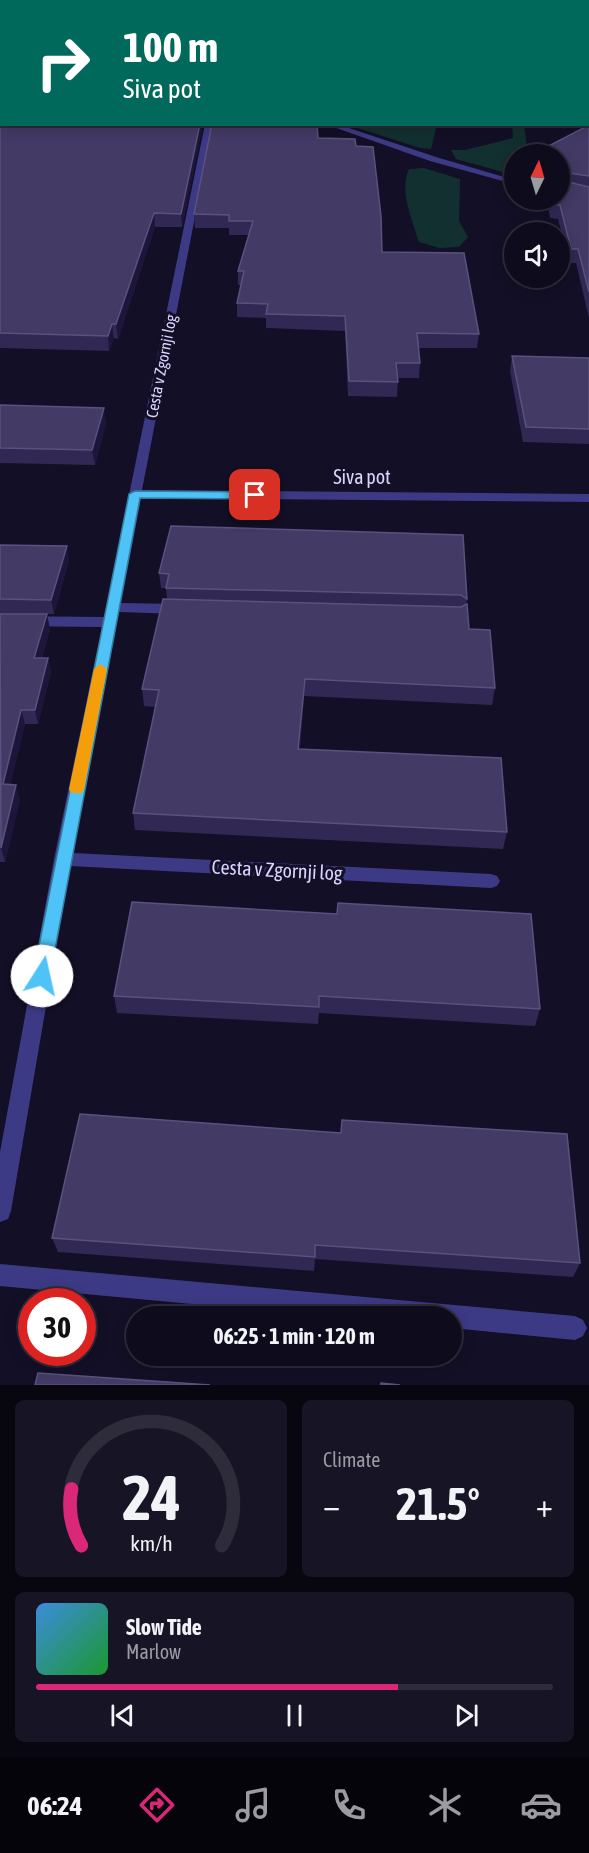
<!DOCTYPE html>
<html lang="en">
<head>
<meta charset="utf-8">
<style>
  body { margin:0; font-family:"Asap Condensed",sans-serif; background:#171425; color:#f1f3f6; height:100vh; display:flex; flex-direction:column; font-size:22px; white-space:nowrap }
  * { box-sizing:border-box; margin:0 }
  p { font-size:20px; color:#9b9ba3 }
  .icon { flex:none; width:33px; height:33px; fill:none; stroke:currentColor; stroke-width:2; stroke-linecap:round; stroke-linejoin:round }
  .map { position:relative; height:1385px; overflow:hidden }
  .drawer { display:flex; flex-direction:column; gap:15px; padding:15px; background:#08060f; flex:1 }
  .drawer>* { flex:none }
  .guide { position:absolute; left:0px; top:0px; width:590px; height:126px; box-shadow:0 3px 15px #0003,0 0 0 2px #2e2b3b; background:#00695c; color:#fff; overflow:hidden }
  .needle { width:39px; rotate:5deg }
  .tools { position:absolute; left:504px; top:144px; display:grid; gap:12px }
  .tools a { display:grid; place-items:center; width:66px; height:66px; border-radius:50%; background:#0e0b1c; box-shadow:0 3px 15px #0003,0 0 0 2px #2e2b3b; font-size:30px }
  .speed { position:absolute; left:18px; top:1288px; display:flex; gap:12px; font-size:30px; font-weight:700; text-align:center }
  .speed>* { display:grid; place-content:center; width:78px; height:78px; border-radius:50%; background:#0e0b1c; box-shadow:0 3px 15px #0003,0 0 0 2px #2e2b3b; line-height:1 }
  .speed .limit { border:9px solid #d22; background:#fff; color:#111 }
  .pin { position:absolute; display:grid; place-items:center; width:51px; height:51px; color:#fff; margin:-26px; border-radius:12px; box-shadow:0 3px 9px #0006 }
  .me { position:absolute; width:66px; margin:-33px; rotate:10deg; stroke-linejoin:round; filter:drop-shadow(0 0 4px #0008) }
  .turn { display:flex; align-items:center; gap:21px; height:126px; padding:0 24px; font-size:27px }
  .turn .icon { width:78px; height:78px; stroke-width:2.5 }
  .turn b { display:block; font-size:42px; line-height:51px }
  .big { font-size:45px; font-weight:700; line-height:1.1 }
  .drawer .tile { flex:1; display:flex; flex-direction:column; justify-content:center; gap:9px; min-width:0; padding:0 21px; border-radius:9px; background:#171425 }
  .drawer .dial { align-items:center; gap:0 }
  .dial svg { height:156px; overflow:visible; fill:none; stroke:#2e2b3b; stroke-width:7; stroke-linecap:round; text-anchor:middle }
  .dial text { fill:#f1f3f6; stroke:none }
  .song { display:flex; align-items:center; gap:18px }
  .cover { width:72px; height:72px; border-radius:9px; background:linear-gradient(135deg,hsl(210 70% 55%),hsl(130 70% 35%)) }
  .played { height:6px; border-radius:3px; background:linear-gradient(90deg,#db2777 70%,#2e2b3b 70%) }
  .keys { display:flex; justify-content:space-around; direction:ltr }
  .heat { display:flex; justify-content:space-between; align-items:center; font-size:33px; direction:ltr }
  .drawer .tiles { flex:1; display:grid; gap:15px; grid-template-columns:1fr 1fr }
  .tile:last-child { grid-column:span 2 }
  .trip { position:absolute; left:126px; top:1306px; width:336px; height:60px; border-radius:30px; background:#0e0b1c; box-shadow:0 3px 15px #0003,0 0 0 2px #2e2b3b; font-weight:700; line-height:60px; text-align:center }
  .tabs { display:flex; height:96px; justify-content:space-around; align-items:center; background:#06040b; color:#9b9ba3 }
  .tabs .icon { width:42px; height:42px }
  .tabs .current { color:#db2777 }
  .tabs b { font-size:27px; color:#f1f3f6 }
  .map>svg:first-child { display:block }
  .green { fill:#12302f }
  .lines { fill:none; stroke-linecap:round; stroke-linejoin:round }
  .minor { fill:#3d3a85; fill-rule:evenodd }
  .secondary { fill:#6f6bff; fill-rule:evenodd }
  .rail { stroke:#00e5ff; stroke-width:2; stroke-dasharray:4 3; stroke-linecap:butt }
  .wall { fill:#312854 }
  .shaded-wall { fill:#1d163a }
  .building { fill:#433a66; stroke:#5a527e; stroke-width:1.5 }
  .route { fill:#4fc3f7; stroke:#337fa1; stroke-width:1.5 }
  .slow { fill:#f59e0b }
  .labels { text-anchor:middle; stroke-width:6; stroke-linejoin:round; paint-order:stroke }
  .far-street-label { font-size:16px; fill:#d9d4ff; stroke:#130f26 }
  .street-label { font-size:20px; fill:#d9d4ff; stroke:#130f26 }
</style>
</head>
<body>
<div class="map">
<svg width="589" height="1385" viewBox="0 0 589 1385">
  <rect width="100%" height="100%" fill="#130f26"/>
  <g class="green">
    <path d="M348,125H437L431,149L420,148Z"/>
    <path d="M512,125H524L528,154H514V175L456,159L451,150H465L513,138Z"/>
    <path d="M424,168L460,179L459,221L468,237L459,247L439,248L419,242C412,219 399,191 409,169Z"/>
  </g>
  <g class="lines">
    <g class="minor">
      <path d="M0,0L3,2L2,6L0,5Z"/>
      <rect x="0" y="115" width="2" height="4"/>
      <path d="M205,124H213L142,490L589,494V502L141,498L121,603L179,604L186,609L179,614L119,612L73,853L491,874L497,876L500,881L497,886L491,888L70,866L11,1211L8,1219L0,1222V1152L54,859L102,627L0,626V616L104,617Z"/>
      <path d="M325,124H337L436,157L514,180V184L430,161Z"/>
      <path d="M0,1264L575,1316L583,1320L587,1328L583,1336L575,1340L452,1328V1317H331L0,1286Z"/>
    </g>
    <g class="secondary">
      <rect x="588" y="28" width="1" height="4"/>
      <rect x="0" y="29" width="2" height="4"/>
    </g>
    <g class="rail">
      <path d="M507,2L517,0"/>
      <path d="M531,2L541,0"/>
    </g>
  </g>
  <g class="wall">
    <path d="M0,121L2,124H203L182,227H155L118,339L114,338L109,351L0,348Z"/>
    <path d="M589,125V318L576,263H569L558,219L550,218L547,200H560V154H542L543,149Z"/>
    <path d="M318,138L356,146L382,252L479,334L477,348H419L420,363L419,378H398L397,397L348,396L345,331L266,328V318L237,317V303L241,285H238V271L249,235H229V228H195L194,214Z"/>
    <path d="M512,356L589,358V444L523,442L510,371Z"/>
    <path d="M0,405L106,423L95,465L0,463Z"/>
    <path d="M463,535L467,599L466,605L469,629L495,688L492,705L304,696L300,749L507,832L503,849L135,830L133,813L156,707L144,706L142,689L167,599L166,588H161L159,573Z"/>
    <path d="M0,545L69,560L54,614H0Z"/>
    <path d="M0,614L50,629L42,658H48L51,672L38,724H25L10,784L20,799L5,862H0Z"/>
    <path d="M132,902L540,1009L535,1026L319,1013L318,1024L117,1013L114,996Z"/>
    <path d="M80,1114L580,1263L573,1277L315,1259L314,1271L58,1252L52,1238Z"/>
  </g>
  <g class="shaded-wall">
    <path d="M15,0H65L48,2H15Z"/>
    <path d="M87,0H162L144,2H88Z"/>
    <path d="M200,124H203L182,227L181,214Z"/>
    <path d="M154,213L155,227L118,339L116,324Z"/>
    <path d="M112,324L114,338L109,351L108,336Z"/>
    <path d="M104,408L106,423L95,465L92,450Z"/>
    <path d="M67,546L69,560L54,614L51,600Z"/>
    <path d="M47,614L50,629L38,672L34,658Z"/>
    <path d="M48,658L51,672L38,724L35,710Z"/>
    <path d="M305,679L304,696L298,765V749Z"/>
    <path d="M21,710L25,724L7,799L3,784Z"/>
    <path d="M16,785L20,799L5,862L1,848Z"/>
  </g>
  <g class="building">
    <path d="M248,0H292L294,2H249Z"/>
    <path d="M0,121H2V124H200L181,214L154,213L116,324H112L108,336L0,333Z"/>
    <path d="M212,124H317L318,138L355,139L356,146L373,147L381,216L382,252L464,253L479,334L417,333L420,363H396L398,382L349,381L345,316L266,314L268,304L237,303L244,271H238L253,221H229V215L194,214Z"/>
    <path d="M589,125V176L562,172L560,174V180L589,187V292L578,249H571L560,205H552L551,200H560V154H544L543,149Z"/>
    <path d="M512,356L589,358V429L526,427Z"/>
    <path d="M0,405L104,408L92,450L0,448Z"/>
    <path d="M171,526L463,535L467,599L461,595L166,588L169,574L159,573Z"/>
    <path d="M0,545L67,546L51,600L0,599Z"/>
    <path d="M163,599L461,607L467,604L469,629L490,630L495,688L305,679L298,749L501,758L507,832L133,813L159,690L142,689Z"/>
    <path d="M0,614H47L34,658H48L35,710H21L3,784L16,785L1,848Z"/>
    <path d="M132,902L337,914L338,903L531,914L540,1009L319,996V1007L114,996Z"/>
    <path d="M80,1114L341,1133L342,1120L567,1134L580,1263L315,1245V1257L52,1238Z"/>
    <path d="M38,1373L210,1385H35Z"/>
    <path d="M381,1383L400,1385H381Z"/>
  </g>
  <path class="route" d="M135,491L255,492L260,495L255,499L140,498L50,976L48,982L42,984L36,982L33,976L129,494Z"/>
  <path class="slow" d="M100,664L107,669L84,789L82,793H71L69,789L94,669Z"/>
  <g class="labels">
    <g class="far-street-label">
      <text transform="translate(161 366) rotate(-79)" y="6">Cesta v Zgornji log</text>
    </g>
    <g class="street-label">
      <text x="362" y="484">Siva pot</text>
      <text transform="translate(277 870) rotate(3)" y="7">Cesta v Zgornji log</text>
    </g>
  </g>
</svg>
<div class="tools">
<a><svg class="needle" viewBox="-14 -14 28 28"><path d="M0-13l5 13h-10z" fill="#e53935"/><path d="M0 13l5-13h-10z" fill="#9b9ba3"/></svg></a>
<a><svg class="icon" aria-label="sound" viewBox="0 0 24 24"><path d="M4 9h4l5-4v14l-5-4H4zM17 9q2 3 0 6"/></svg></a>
</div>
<div class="speed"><div class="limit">30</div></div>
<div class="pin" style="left:255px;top:495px;background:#d93025"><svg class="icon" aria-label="arrive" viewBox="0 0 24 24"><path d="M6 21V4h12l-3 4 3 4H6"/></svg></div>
<svg class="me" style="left:42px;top:976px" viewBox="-20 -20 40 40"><circle r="19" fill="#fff"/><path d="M0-13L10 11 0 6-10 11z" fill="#4fc3f7"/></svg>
<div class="trip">06:25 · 1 min · 120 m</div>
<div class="guide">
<div class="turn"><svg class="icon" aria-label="right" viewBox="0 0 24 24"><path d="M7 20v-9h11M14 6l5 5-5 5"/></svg><div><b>100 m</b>Siva pot</div></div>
</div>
</div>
<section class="drawer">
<div class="tiles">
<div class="tile dial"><svg viewBox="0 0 100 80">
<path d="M14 69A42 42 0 1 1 86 69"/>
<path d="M14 69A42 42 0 0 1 9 40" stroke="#db2777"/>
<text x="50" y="56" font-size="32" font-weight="700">24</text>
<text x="50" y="72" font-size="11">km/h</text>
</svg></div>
<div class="tile"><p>Climate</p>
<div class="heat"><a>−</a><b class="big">21.5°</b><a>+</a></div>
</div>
<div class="tile">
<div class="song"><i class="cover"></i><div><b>Slow Tide</b><p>Marlow</p></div></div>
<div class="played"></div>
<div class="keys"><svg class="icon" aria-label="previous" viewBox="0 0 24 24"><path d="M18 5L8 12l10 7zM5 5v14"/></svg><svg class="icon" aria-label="pause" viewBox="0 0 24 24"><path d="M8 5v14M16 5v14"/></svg><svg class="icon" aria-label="next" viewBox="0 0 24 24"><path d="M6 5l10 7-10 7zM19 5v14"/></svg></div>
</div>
</div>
</section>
<nav class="tabs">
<b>06:24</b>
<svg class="icon current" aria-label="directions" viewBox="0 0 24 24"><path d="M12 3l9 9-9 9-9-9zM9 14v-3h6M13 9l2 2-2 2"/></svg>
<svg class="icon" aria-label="music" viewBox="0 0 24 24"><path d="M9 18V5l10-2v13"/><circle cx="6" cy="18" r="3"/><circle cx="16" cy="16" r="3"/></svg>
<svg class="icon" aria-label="phone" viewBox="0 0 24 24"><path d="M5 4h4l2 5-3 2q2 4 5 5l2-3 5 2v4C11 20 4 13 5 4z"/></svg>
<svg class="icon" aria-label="climate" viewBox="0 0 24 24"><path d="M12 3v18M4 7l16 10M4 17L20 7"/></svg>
<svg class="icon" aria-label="car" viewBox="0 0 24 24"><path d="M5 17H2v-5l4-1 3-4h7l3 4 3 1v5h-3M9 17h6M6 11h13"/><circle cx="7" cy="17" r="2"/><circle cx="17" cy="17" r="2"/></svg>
</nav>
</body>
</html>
